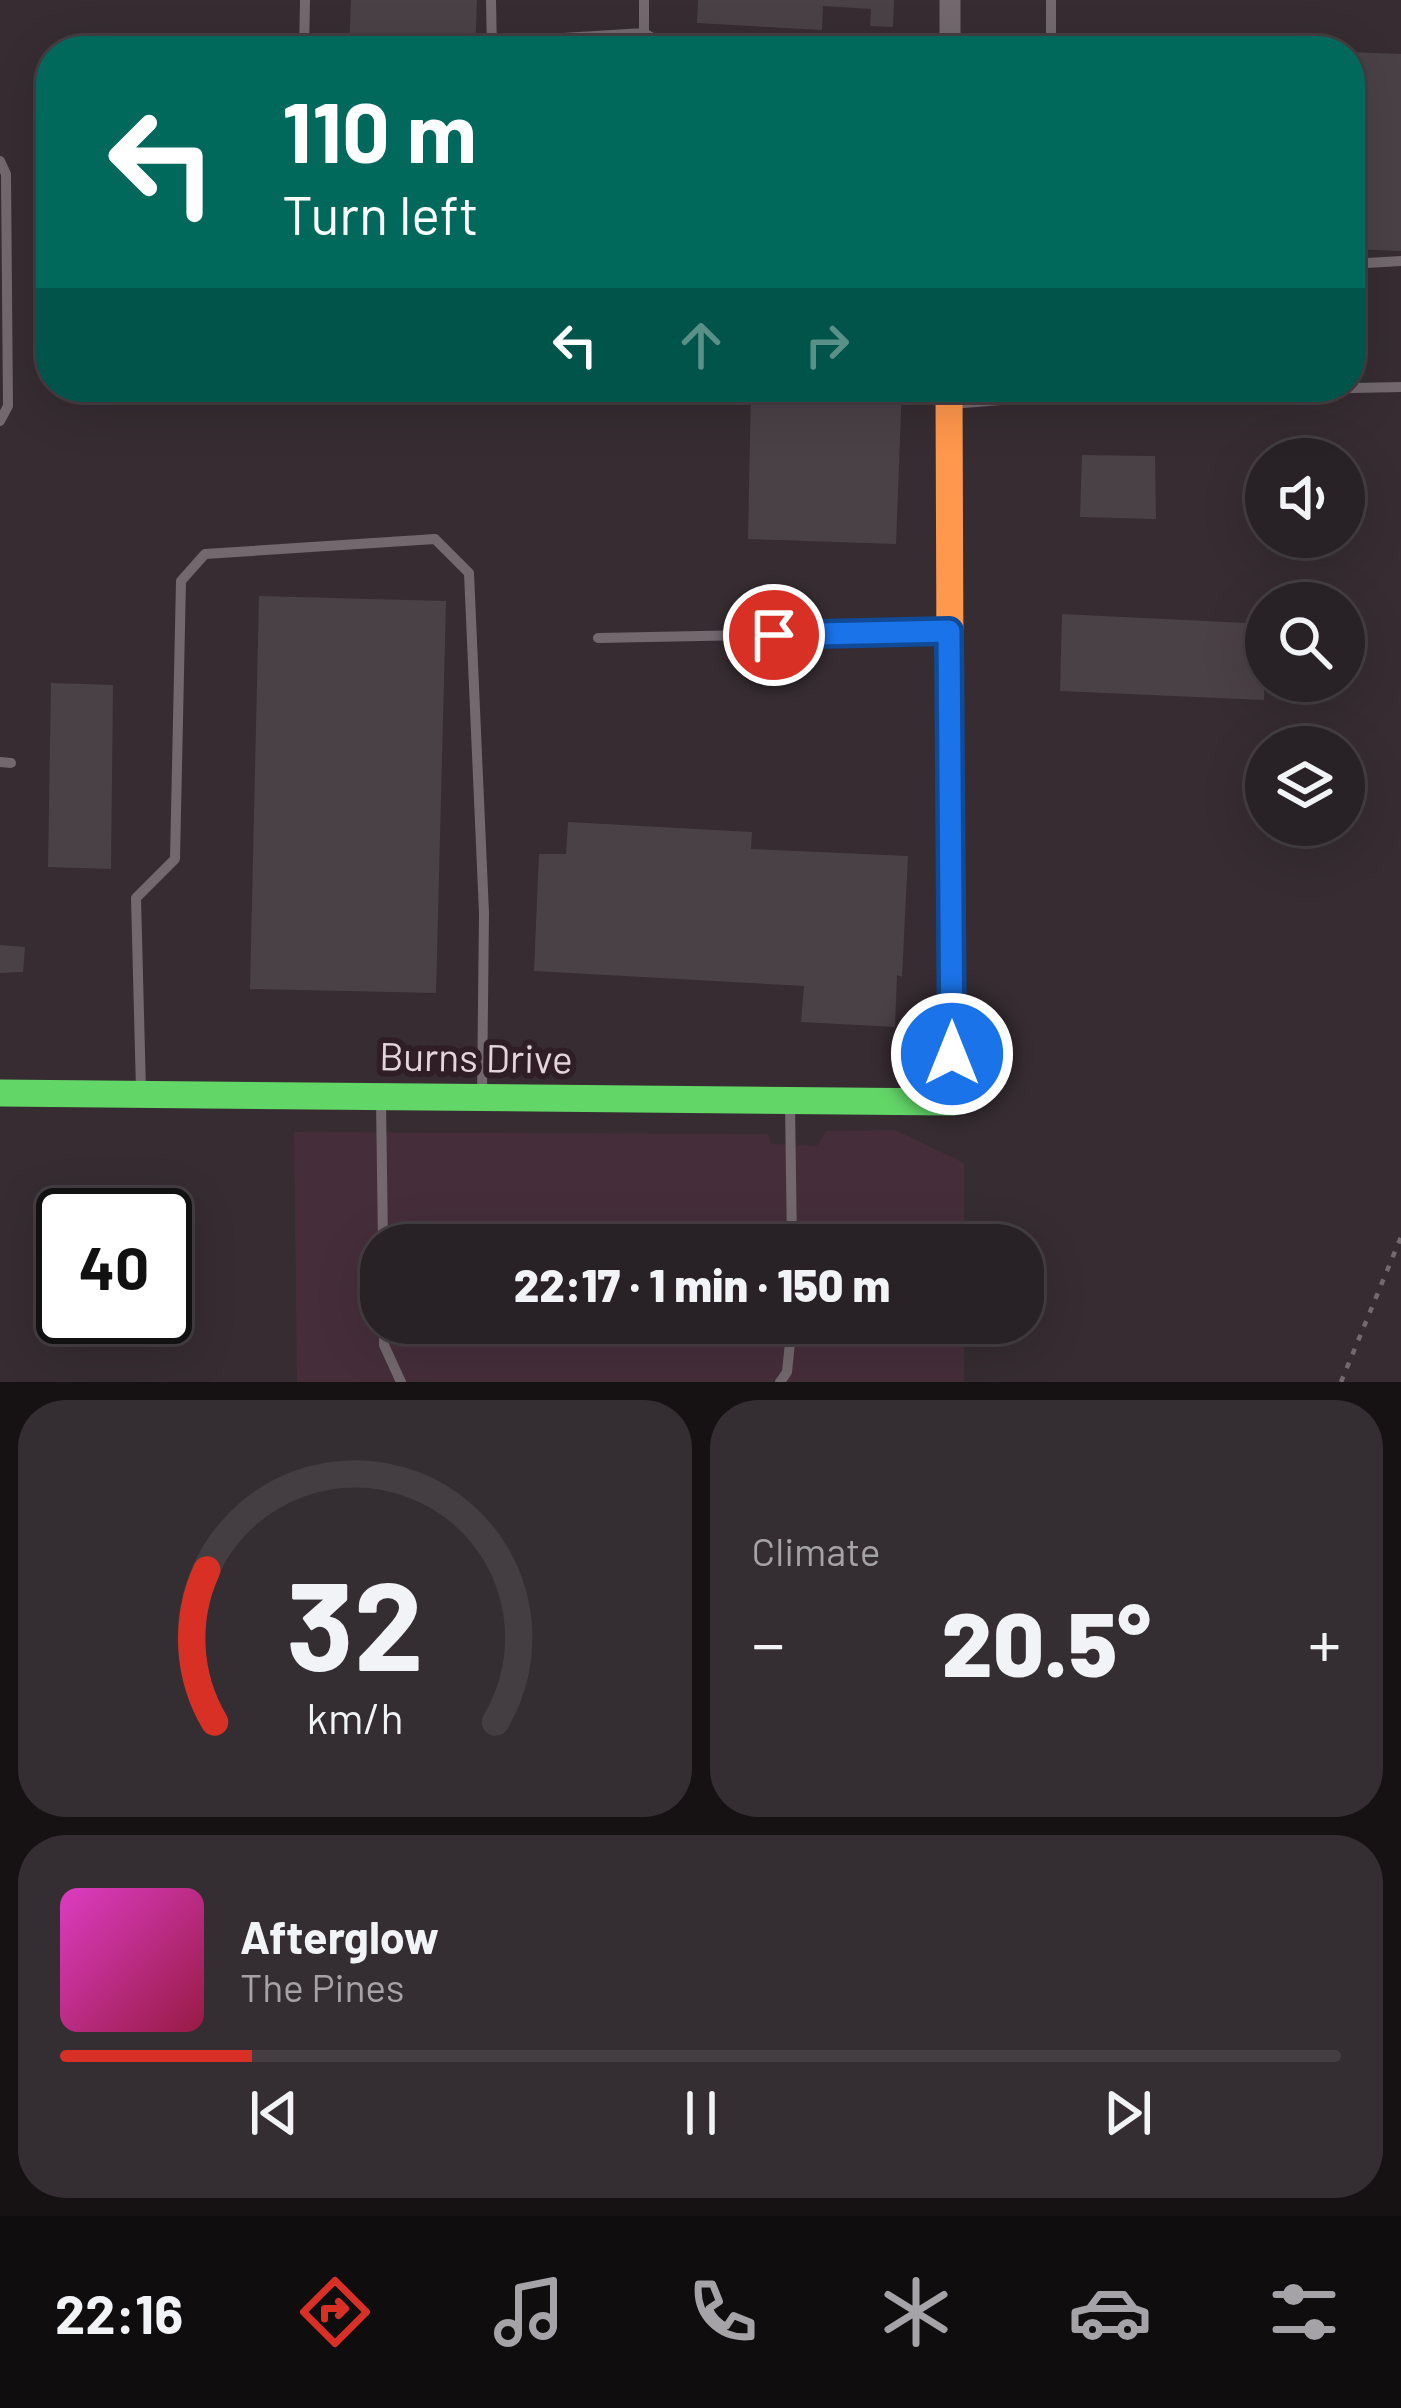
<!DOCTYPE html>
<html lang="en">
<head>
<meta charset="utf-8">
<style>
  body { margin:0; font-family:Barlow,sans-serif; background:#342e32; color:#f1f3f6; height:100vh; display:flex; flex-direction:column; font-size:45px; white-space:nowrap }
  * { box-sizing:border-box; margin:0 }
  p { font-size:39px; color:#a5a3a7 }
  .icon { flex:none; width:66px; height:66px; fill:none; stroke:currentColor; stroke-width:2; stroke-linecap:round; stroke-linejoin:round }
  .map { position:relative; height:1382px; overflow:hidden }
  .details { display:flex; flex-direction:column; gap:18px; padding:18px; background:#161214; flex:1 }
  .details>* { flex:none }
  .banner { position:absolute; left:36px; top:36px; width:1329px; height:366px; border-radius:48px; box-shadow:0 12px 48px #0002,0 0 0 3px #443e42; background:#00695c; color:#fff; overflow:hidden }
  .tools { position:absolute; left:1245px; top:438px; display:grid; gap:24px }
  .tools a { display:grid; place-items:center; width:120px; height:120px; border-radius:50%; background:#282125; box-shadow:0 12px 48px #0002,0 0 0 3px #443e42; font-size:60px }
  .speed { position:absolute; left:36px; top:1188px; display:flex; gap:24px; font-size:60px; font-weight:700; text-align:center }
  .speed>* { display:grid; place-content:center; width:156px; height:156px; border-radius:50%; background:#282125; box-shadow:0 12px 48px #0002,0 0 0 3px #443e42; line-height:1 }
  .speed .limit { border:6px solid #111; border-radius:18px; background:#fff; color:#111 }
  .pin { position:absolute; display:grid; place-items:center; width:102px; height:102px; color:#fff; margin:-51px; border:6px solid #fff; border-radius:50%; box-shadow:0 3px 12px #0007 }
  .me { position:absolute; width:132px; margin:-66px; rotate:0deg; stroke-linejoin:round; filter:drop-shadow(0 0 9px #0008) }
  .turn { display:flex; align-items:center; gap:42px; height:252px; padding:0 48px; font-size:54px }
  .turn .icon { width:156px; height:156px; stroke-width:2.5 }
  .turn b { display:block; font-size:84px; line-height:102px }
  .lanes { display:flex; align-items:center; height:114px; padding:0 48px; background:#0003; justify-content:center; gap:60px; direction:ltr }
  .lanes .off { opacity:.35 }
  .big { font-size:90px; font-weight:800; line-height:1.1 }
  .details .tile { flex:1; display:flex; flex-direction:column; justify-content:center; gap:18px; min-width:0; padding:0 42px; border-radius:48px; background:#342e32 }
  .details .dial { align-items:center; gap:0 }
  .dial svg { height:312px; overflow:visible; fill:none; stroke:#443e42; stroke-width:7; stroke-linecap:round; text-anchor:middle }
  .dial text { fill:#f1f3f6; stroke:none }
  .song { display:flex; align-items:center; gap:36px }
  .cover { width:144px; height:144px; border-radius:18px; background:linear-gradient(135deg,hsl(310 70% 55%),hsl(340 70% 35%)) }
  .played { height:12px; border-radius:6px; background:linear-gradient(90deg,#d93025 15%,#443e42 15%) }
  .keys { display:flex; justify-content:space-around; direction:ltr }
  .heat { display:flex; justify-content:space-between; align-items:center; font-size:66px; direction:ltr }
  .details .tiles { flex:1; display:grid; gap:18px; grid-template-columns:1fr 1fr }
  .tile:last-child { grid-column:span 2 }
  .trip { position:absolute; left:360px; top:1224px; width:684px; height:120px; border-radius:48px; background:#282125; box-shadow:0 12px 48px #0002,0 0 0 3px #443e42; font-weight:800; line-height:120px; text-align:center }
  .tabs { display:flex; height:192px; justify-content:space-around; align-items:center; background:#100d0f; color:#a5a3a7 }
  .tabs .icon { width:84px; height:84px }
  .tabs .selected { color:#d93025 }
  .tabs b { font-size:54px; color:#f1f3f6 }
  .map>svg:first-child { display:block }
  .built { fill:#452e3a }
  .building { fill:#4a4146 }
  .lines { fill:none; stroke-linecap:round; stroke-linejoin:round }
  .path { stroke:#726a6e; stroke-width:4.5; stroke-dasharray:6 9; stroke-linecap:butt }
  .lane { stroke:#72686d; stroke-width:10 }
  .street { stroke:#72686d; stroke-width:21 }
  .fast { stroke:#63d668; stroke-width:27 }
  .slow { stroke:#ff974d; stroke-width:27 }
  .route-casing { stroke:#114b97; stroke-width:30 }
  .route { stroke:#1a73e8; stroke-width:21 }
  .labels { text-anchor:middle; stroke-width:12; stroke-linejoin:round; paint-order:stroke }
  .street-label { font-size:39px; fill:#e2d6dc; stroke:#301e27 }
</style>
</head>
<body>
<div class="map">
<svg width="1401" height="1382" viewBox="0 0 1401 1382">
  <rect width="100%" height="100%" fill="#362c31"/>
  <path class="built" d="M895,1130L964,1163V1245H381V1323H964V1382H297L294,1132L768,1134L771,1144L817,1146L826,1131Z"/>
  <g class="building">
    <path d="M351,0H477L475,51H349Z"/>
    <path d="M698,0H894L893,27L870,26L871,9L823,6L822,30L697,23Z"/>
    <path d="M1186,45L1243,47V51H1185Z"/>
    <path d="M1350,52L1401,54V251L1350,249Z"/>
    <path d="M751,387H902L896,544L748,539Z"/>
    <path d="M1082,455L1155,456L1156,519L1080,517Z"/>
    <path d="M259,596L446,601L436,993L250,989Z"/>
    <path d="M1062,614L1266,624L1264,700L1060,691Z"/>
    <path d="M51,683L113,685L111,869L48,867Z"/>
    <path d="M568,822L752,832L751,849L908,856L902,977L897,975L895,1027L801,1022L804,986L534,971L539,854H566Z"/>
    <path d="M0,945L25,947L23,972L0,973Z"/>
  </g>
  <g class="lines">
    <path class="path" d="M1341,1382L1401,1237"/>
    <g class="lane">
      <path d="M491,0L492,51"/>
      <path d="M644,33L675,51"/>
      <path d="M563,38L644,33V0"/>
      <path d="M304,51L305,0"/>
      <path d="M694,51L948,41"/>
      <path d="M1051,51V0"/>
      <path d="M0,161L6,174L8,406L0,421"/>
      <path d="M1350,264L1401,261"/>
      <path d="M952,404L1072,394L1401,387"/>
      <path d="M598,638L946,631"/>
      <path d="M0,762L11,763"/>
      <path d="M141,1091L136,898L175,859L181,581L205,554L435,539L469,573L484,913L482,1094"/>
      <path d="M381,1100L383,1245"/>
      <path d="M790,1104L792,1245"/>
      <path d="M384,1323V1345L401,1382"/>
      <path d="M780,1382L787,1372L792,1323"/>
    </g>
    <path class="street" d="M950,0V51"/>
    <path class="fast" d="M0,1093L952,1102L951,938"/>
    <path class="slow" d="M949,387L951,938"/>
  </g>
  <g class="lines">
    <g class="route-casing">
      <path id="route" d="M774,635L949,631L952,1054"/>
    </g>
    <use href="#route" class="route"/>
  </g>
  <g class="labels">
    <g class="street-label">
      <text transform="translate(476 1058) rotate(1)" y="14">Burns Drive</text>
    </g>
  </g>
</svg>
<div class="tools">
<a><svg class="icon" aria-label="sound" viewBox="0 0 24 24"><path d="M4 9h4l5-4v14l-5-4H4zM17 9q2 3 0 6"/></svg></a>
<a><svg class="icon" aria-label="search" viewBox="0 0 24 24"><circle cx="10" cy="10" r="6"/><path d="M15 15l6 6"/></svg></a>
<a><svg class="icon" aria-label="layers" viewBox="0 0 24 24"><path d="M12 4l9 5-9 5-9-5zM3 14l9 5 9-5"/></svg></a>
</div>
<div class="speed"><div class="limit">40</div></div>
<div class="pin" style="left:774px;top:635px;background:#d93025"><svg class="icon" aria-label="arrive" viewBox="0 0 24 24"><path d="M6 21V4h12l-3 4 3 4H6"/></svg></div>
<svg class="me" style="left:952px;top:1054px" viewBox="-20 -20 40 40"><circle r="17" fill="#1a73e8" stroke="#fff" stroke-width="3"/><path d="M0-11L8 9 0 5-8 9z" fill="#fff"/></svg>
<div class="trip">22:17 · 1 min · 150 m</div>
<div class="banner">
<div class="turn"><svg class="icon" aria-label="left" viewBox="0 0 24 24"><path d="M17 20v-9H6M10 6l-5 5 5 5"/></svg><div><b>110 m</b>Turn left</div></div>
<div class="lanes"><svg class="icon" aria-label="left" viewBox="0 0 24 24"><path d="M17 20v-9H6M10 6l-5 5 5 5"/></svg><svg class="icon off" aria-label="ahead" viewBox="0 0 24 24"><path d="M12 20V5M6 11l6-6 6 6"/></svg><svg class="icon off" aria-label="right" viewBox="0 0 24 24"><path d="M7 20v-9h11M14 6l5 5-5 5"/></svg></div>
</div>
</div>
<section class="details">
<div class="tiles">
<div class="tile dial"><svg viewBox="0 0 100 80">
<path d="M14 69A42 42 0 1 1 86 69"/>
<path d="M14 69A42 42 0 0 1 12 30" stroke="#d93025"/>
<text x="50" y="56" font-size="32" font-weight="700">32</text>
<text x="50" y="72" font-size="11">km/h</text>
</svg></div>
<div class="tile"><p>Climate</p>
<div class="heat"><a>−</a><b class="big">20.5°</b><a>+</a></div>
</div>
<div class="tile">
<div class="song"><i class="cover"></i><div><b>Afterglow</b><p>The Pines</p></div></div>
<div class="played"></div>
<div class="keys"><svg class="icon" aria-label="previous" viewBox="0 0 24 24"><path d="M18 5L8 12l10 7zM5 5v14"/></svg><svg class="icon" aria-label="pause" viewBox="0 0 24 24"><path d="M8 5v14M16 5v14"/></svg><svg class="icon" aria-label="next" viewBox="0 0 24 24"><path d="M6 5l10 7-10 7zM19 5v14"/></svg></div>
</div>
</div>
</section>
<nav class="tabs">
<b>22:16</b>
<svg class="icon selected" aria-label="directions" viewBox="0 0 24 24"><path d="M12 3l9 9-9 9-9-9zM9 14v-3h6M13 9l2 2-2 2"/></svg>
<svg class="icon" aria-label="music" viewBox="0 0 24 24"><path d="M9 18V5l10-2v13"/><circle cx="6" cy="18" r="3"/><circle cx="16" cy="16" r="3"/></svg>
<svg class="icon" aria-label="phone" viewBox="0 0 24 24"><path d="M5 4h4l2 5-3 2q2 4 5 5l2-3 5 2v4C11 20 4 13 5 4z"/></svg>
<svg class="icon" aria-label="climate" viewBox="0 0 24 24"><path d="M12 3v18M4 7l16 10M4 17L20 7"/></svg>
<svg class="icon" aria-label="car" viewBox="0 0 24 24"><path d="M5 17H2v-5l4-1 3-4h7l3 4 3 1v5h-3M9 17h6M6 11h13"/><circle cx="7" cy="17" r="2"/><circle cx="17" cy="17" r="2"/></svg>
<svg class="icon" aria-label="filters" viewBox="0 0 24 24"><path d="M4 7h16M4 17h16"/><circle cx="9" cy="7" r="2"/><circle cx="15" cy="17" r="2"/></svg>
</nav>
</body>
</html>
